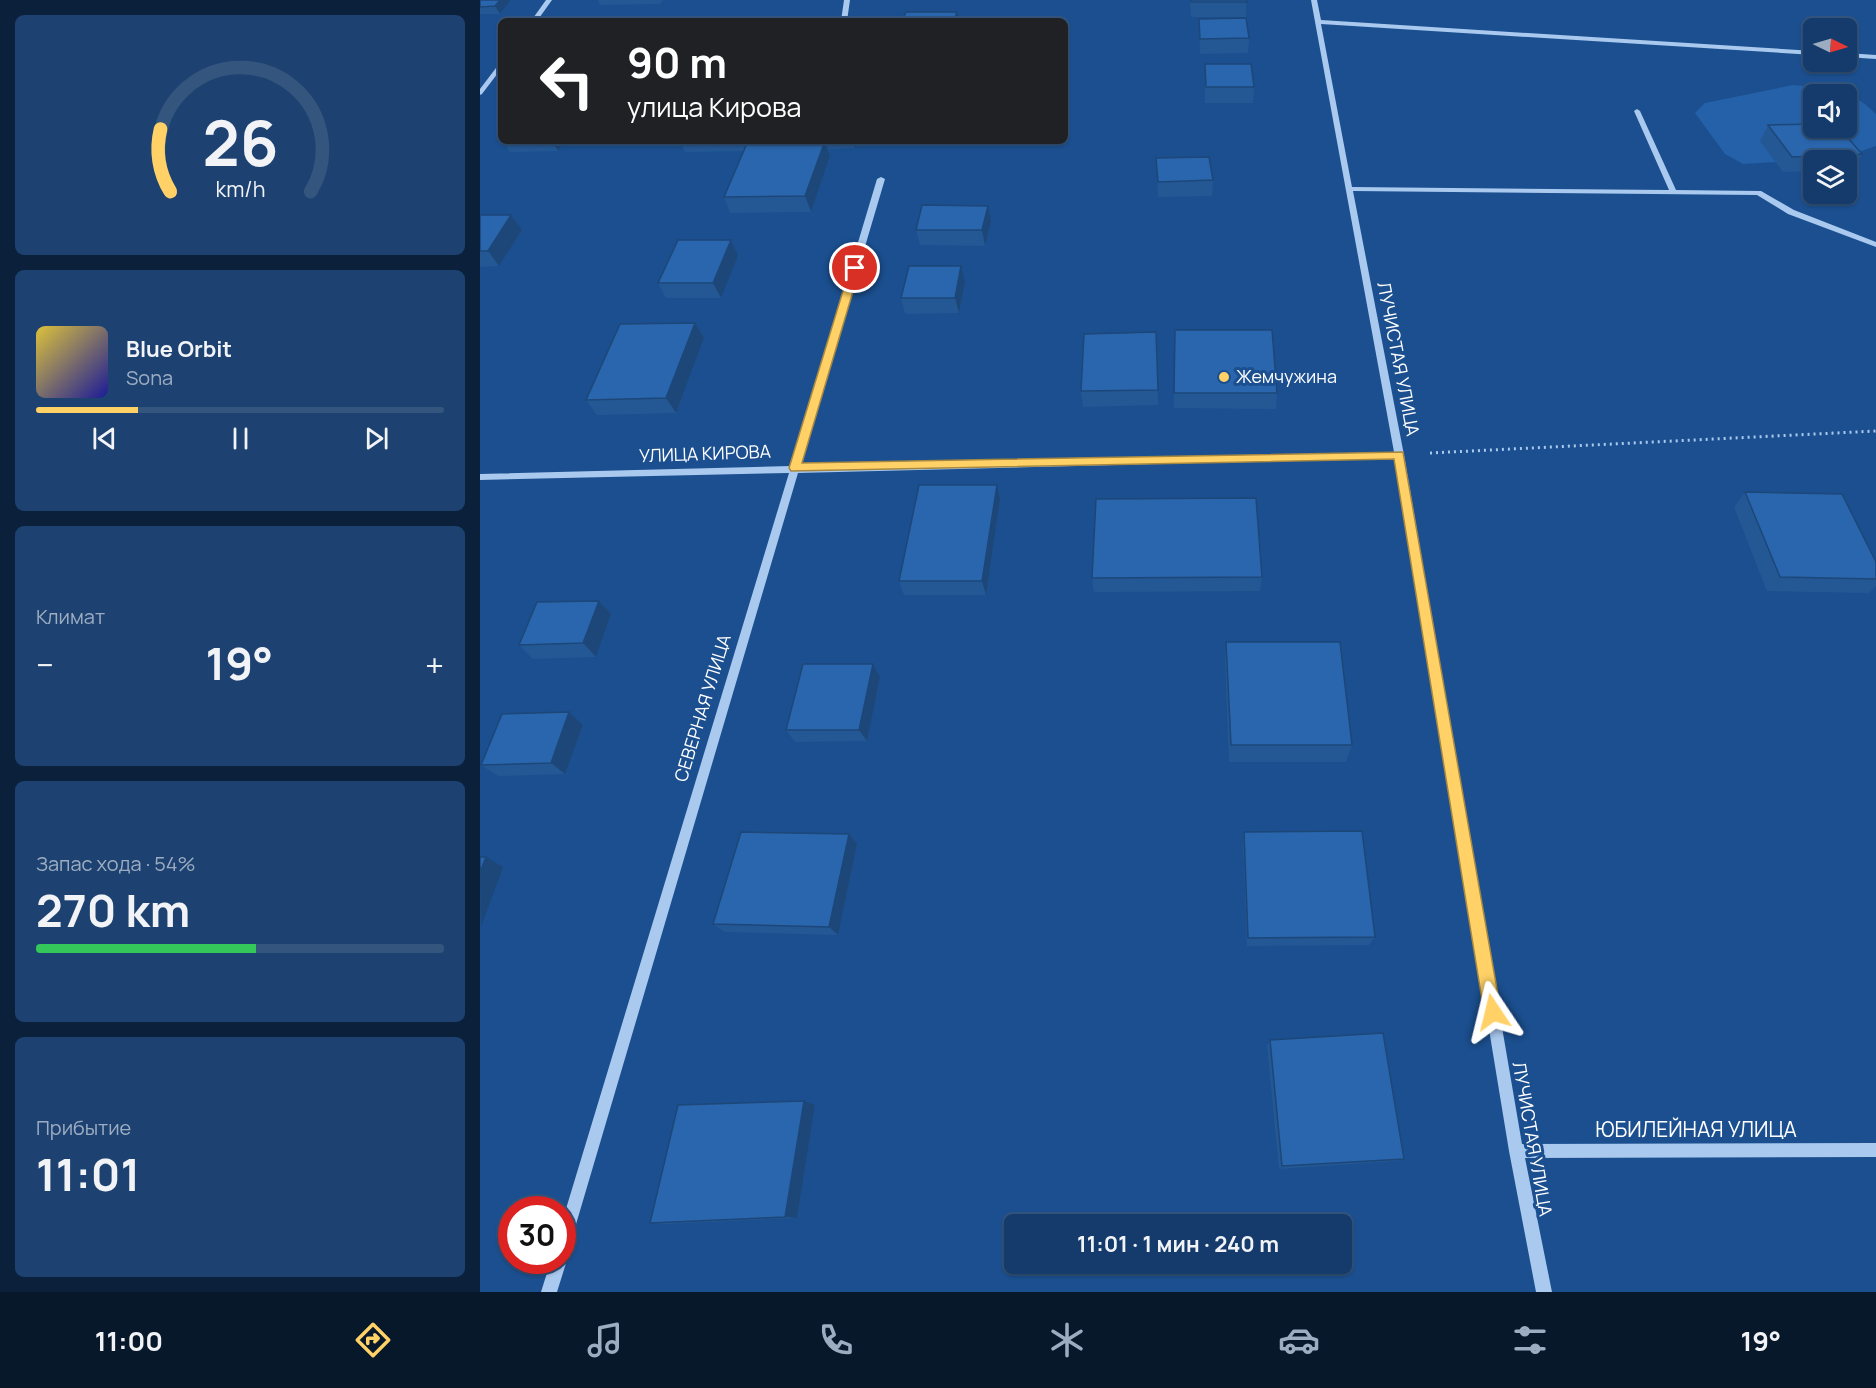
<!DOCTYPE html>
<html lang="ru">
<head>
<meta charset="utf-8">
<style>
  body { margin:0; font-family:Manrope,sans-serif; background:#1d4271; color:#f1f3f6; height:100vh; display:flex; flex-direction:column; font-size:22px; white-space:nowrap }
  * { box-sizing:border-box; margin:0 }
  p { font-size:20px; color:#9dadc1 }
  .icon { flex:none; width:33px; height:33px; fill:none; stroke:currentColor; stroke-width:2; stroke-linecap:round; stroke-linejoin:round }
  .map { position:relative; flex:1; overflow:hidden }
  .details { display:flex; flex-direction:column; gap:15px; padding:15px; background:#0b203b; width:480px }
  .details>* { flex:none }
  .banner { position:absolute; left:18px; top:18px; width:570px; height:126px; border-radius:9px; box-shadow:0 2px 4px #0004,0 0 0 2px #33557e; background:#202124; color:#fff; overflow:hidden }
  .needle { width:39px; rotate:95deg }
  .controls { position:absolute; left:1323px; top:18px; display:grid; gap:12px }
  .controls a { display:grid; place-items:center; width:54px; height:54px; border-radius:9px; background:#143b6b; box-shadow:0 2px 4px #0004,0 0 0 2px #33557e; font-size:30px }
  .speed { position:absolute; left:18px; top:1196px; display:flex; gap:12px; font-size:30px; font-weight:700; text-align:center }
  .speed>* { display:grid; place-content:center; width:78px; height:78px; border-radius:50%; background:#143b6b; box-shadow:0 2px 4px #0004,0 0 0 2px #33557e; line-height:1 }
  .speed .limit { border:9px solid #d22; background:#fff; color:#111 }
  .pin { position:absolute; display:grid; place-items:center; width:51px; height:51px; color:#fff; margin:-26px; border:3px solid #fff; border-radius:50%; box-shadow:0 2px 6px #0007 }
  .me { position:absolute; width:66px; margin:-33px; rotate:350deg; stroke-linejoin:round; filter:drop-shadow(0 0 4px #0008) }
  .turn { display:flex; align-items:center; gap:21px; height:126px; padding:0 30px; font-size:27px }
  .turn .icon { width:78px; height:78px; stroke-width:2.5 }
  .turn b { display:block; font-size:42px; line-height:51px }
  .big { font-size:45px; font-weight:700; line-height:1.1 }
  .details .tile { flex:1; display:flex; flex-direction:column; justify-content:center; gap:9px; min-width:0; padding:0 21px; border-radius:9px; background:#1d4271 }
  .details .dial { align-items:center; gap:0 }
  .dial svg { height:156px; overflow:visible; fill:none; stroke:#33557e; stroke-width:7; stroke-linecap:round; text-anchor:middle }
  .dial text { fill:#f1f3f6; stroke:none }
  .song { display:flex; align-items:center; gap:18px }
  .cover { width:72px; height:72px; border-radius:9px; background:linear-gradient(135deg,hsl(50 70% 55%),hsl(240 70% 35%)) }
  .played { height:6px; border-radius:3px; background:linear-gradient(90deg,#ffd166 25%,#33557e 25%) }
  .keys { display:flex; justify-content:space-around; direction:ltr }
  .heat { display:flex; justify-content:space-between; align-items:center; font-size:33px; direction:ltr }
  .charge { height:9px; border-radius:4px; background:linear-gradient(90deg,#34c759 54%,#33557e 0) }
  .trip { position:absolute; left:524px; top:1214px; width:348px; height:60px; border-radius:9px; background:#143b6b; box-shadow:0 2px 4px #0004,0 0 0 2px #33557e; font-weight:700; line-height:60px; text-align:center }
  .tabs { display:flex; height:96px; justify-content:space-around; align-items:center; background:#08182b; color:#9dadc1 }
  .tabs .icon { width:42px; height:42px }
  .tabs .current { color:#ffd166 }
  .tabs b { font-size:27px; color:#f1f3f6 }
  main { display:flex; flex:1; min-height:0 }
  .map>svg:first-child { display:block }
  .green { fill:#2461a8; fill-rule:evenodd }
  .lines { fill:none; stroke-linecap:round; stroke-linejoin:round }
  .path { stroke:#a9c9ee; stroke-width:3; stroke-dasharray:2 4; stroke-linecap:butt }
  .minor { fill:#a9c9ee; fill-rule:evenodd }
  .wall { fill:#245895 }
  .shaded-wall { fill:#1d4779 }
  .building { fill:#2a66ad; stroke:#1d4779; stroke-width:1.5 }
  .route { fill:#ffd166; stroke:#a68842; stroke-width:1.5 }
  .poi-dot { fill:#ffd166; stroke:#1b4f8f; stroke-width:2 }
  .labels { text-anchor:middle; stroke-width:6; stroke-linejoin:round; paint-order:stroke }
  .street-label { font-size:18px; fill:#fff; stroke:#1b4f8f }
  .poi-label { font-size:18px; fill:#fff; stroke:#1b4f8f; text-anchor:start }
  .near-street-label { font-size:21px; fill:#fff; stroke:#1b4f8f }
</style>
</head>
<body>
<main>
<section class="details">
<div class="tile dial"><svg viewBox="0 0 100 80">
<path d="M14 69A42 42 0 1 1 86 69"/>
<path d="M14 69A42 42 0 0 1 9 37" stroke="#ffd166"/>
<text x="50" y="56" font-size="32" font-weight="700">26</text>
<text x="50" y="72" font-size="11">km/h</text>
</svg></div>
<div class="tile">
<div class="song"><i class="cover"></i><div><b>Blue Orbit</b><p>Sona</p></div></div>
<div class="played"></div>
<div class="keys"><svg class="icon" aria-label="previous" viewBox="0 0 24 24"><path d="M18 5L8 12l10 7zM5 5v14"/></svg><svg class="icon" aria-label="pause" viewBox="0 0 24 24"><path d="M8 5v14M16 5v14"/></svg><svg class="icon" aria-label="next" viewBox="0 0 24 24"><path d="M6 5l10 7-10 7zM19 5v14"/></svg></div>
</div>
<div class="tile"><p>Климат</p>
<div class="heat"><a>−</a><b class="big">19°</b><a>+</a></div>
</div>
<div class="tile"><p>Запас хода · 54%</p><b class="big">270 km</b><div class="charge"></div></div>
<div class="tile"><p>Прибытие</p><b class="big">11:01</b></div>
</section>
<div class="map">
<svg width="1396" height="1292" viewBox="0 0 1396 1292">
  <rect width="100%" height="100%" fill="#1b4f8f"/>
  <path class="green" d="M1313,85C1347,88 1371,88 1396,114V146L1362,158L1263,164L1245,154L1215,113L1225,103ZM1334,94H1366V128H1334Z"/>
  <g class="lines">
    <path class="path" d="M950,453L1396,431"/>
    <g class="minor">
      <path d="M66,0H72L57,21H51Z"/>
      <path d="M364,0H370L367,21H361Z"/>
      <path d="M831,0H837L841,20L1334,51V55L841,24L872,187L1189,190L1154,111L1157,109L1160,111L1196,190L1281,191L1314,210L1396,242V247L1308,214L1277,195L873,191L924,455L1042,1144L1396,1143V1157L1045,1158L1072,1292H1056L1029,1151L915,458L318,473L89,1248L87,1253L84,1255L87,1260L77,1292H61L71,1260H82V1222L309,473L0,480V474L311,466L397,179L401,177L405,179L320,466L914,452Z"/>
      <path d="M1366,53L1396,55V59L1366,57Z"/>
      <path d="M21,63V69L2,94L0,95V89L19,64Z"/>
    </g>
  </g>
  <g class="wall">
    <path d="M0,0L30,1L20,14H0Z"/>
    <path d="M118,0H183L180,4L120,5Z"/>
    <path d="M710,0H766V17H711Z"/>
    <path d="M719,19L769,38L768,53L720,54Z"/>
    <path d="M725,64L774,87L773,103H725Z"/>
    <path d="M1288,125L1382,154L1372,170H1366V160H1334V171L1303,172L1280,141Z"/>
    <path d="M23,141H84L78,151L30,152Z"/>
    <path d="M200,141H378L375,148L348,149L350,156L331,212L250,213L244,197L264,151L205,152Z"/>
    <path d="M676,158L733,180L732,196L678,197Z"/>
    <path d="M0,215H31L42,230L19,266L0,267Z"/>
    <path d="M511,221L505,246L440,245L436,230Z"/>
    <path d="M258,256L241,298H186L178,283Z"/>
    <path d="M485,282L479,313L425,314L421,298Z"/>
    <path d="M215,323L224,338L196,413L117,415L106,400Z"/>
    <path d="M676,332L678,405L603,407L601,391Z"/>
    <path d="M694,393H797L796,409L694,408Z"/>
    <path d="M1265,492L1396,562V586L1389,593L1287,591L1254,507Z"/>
    <path d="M520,500L506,595H424L419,581Z"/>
    <path d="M782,577L780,591L614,592L612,578Z"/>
    <path d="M119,601L131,614L116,657L53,659L39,645Z"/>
    <path d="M746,642L872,745L866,762H749L745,661Z"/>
    <path d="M393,664L400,677L387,741L315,742L306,730Z"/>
    <path d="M89,712L103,725L85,774L18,776L1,765Z"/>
    <path d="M764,832L895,937L889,945L767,946L763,842Z"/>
    <path d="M377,844L358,935L245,932L233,924Z"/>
    <path d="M790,1040L924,1159L917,1161L799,1169L787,1045Z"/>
    <path d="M335,1105L317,1218L186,1224L170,1223Z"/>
  </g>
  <g class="shaded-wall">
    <path d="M20,0H29L30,1L20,14L15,6Z"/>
    <path d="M477,12L479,21H474Z"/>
    <path d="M72,141H84L78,151Z"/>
    <path d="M345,141L350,156L331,212L325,196Z"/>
    <path d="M373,141H378L375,148Z"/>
    <path d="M508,206L511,221L505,246L502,230Z"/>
    <path d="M31,215L42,230L19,266L8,251Z"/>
    <path d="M251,240L258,256L241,298L233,283Z"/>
    <path d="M481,266L485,282L479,313L475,298Z"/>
    <path d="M215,323L224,338L196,413L186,398Z"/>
    <path d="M517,485L520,500L506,595L502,581Z"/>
    <path d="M119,601L131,614L116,657L103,643Z"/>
    <path d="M393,664L400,677L387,741L379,730Z"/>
    <path d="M89,712L103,725L85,774L71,763Z"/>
    <path d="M369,834L377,844L358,935L349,927Z"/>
    <path d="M6,857L23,867L1,927L0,872Z"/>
    <path d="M324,1101L335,1105L317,1218L305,1217Z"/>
  </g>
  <g class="building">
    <path d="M0,0H20L15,6L0,7Z"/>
    <path d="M711,0H766L767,2H711Z"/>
    <path d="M426,12H477L474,21H422Z"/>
    <path d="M766,18L769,38L720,39L719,19Z"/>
    <path d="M725,64H771L774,87H726Z"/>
    <path d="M1334,124V128H1359L1382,154L1312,157L1288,125Z"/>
    <path d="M268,141H345L325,196L244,197Z"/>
    <path d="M729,157L733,180L678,182L676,158Z"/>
    <path d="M442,205L508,206L502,230H436Z"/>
    <path d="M0,215H31L8,251H0Z"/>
    <path d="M198,240H251L233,283H178Z"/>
    <path d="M429,266H481L475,298H421Z"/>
    <path d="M215,323L186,398L106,400L140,324Z"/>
    <path d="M695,330H792L797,393H694Z"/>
    <path d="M676,332L678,390L601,391L604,334Z"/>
    <path d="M439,485H517L502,581H419Z"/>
    <path d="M1265,492L1362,494L1396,562V579L1300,577Z"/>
    <path d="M776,498L782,577L612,578L616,499Z"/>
    <path d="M119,601L103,643L39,645L57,602Z"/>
    <path d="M746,642H860L872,745H751Z"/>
    <path d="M323,664H393L379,730H306Z"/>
    <path d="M89,712L71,763L1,765L22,714Z"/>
    <path d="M882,831L895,937L768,938L764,832Z"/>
    <path d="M261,832L369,834L349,927L233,924Z"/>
    <path d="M0,857H6L0,872Z"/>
    <path d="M903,1033L924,1159L802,1166L790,1040Z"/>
    <path d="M324,1101L305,1217L170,1223L198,1105Z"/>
  </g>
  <path class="route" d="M375,265L380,268L322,463L923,452L1021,1012L1019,1018L1013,1021L1007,1018L1004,1012L914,459L311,471L309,468L370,268Z"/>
  <circle class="poi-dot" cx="744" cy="377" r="6"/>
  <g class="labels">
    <g class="street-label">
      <text transform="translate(918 359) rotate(79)" y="6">ЛУЧИСТАЯ УЛИЦА</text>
      <text transform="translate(225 454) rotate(-2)" y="6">УЛИЦА КИРОВА</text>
      <text transform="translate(223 708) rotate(-73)" y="6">СЕВЕРНАЯ УЛИЦА</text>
      <text transform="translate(1052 1139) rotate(80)" y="6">ЛУЧИСТАЯ УЛИЦА</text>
    </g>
    <g class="poi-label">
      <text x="756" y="383">Жемчужина</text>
    </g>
    <g class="near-street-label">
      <text x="1216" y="1137">ЮБИЛЕЙНАЯ УЛИЦА</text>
    </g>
  </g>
</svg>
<div class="controls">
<a><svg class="needle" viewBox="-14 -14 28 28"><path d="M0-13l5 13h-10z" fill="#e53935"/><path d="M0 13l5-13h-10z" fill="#9dadc1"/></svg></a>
<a><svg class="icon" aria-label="sound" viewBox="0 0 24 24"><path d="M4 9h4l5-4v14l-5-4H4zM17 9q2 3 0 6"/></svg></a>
<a><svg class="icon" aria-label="layers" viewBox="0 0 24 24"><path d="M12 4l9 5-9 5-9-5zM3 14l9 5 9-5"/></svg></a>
</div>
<div class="speed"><div class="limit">30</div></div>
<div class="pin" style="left:375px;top:268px;background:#d93025"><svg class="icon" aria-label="arrive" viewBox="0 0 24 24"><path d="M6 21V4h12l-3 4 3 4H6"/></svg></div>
<svg class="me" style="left:1013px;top:1012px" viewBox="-20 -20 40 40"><path d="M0-17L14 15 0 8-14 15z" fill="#ffd166" stroke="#fff" stroke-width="4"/></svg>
<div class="trip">11:01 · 1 мин · 240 m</div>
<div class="banner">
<div class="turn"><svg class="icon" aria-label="left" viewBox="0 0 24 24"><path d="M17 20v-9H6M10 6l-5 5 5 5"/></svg><div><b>90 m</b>улица Кирова</div></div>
</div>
</div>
</main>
<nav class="tabs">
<b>11:00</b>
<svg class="icon current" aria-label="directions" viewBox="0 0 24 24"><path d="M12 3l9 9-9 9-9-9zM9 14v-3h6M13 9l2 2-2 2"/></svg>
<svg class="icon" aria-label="music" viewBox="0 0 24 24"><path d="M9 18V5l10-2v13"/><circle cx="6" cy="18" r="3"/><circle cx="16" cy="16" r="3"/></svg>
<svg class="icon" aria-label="phone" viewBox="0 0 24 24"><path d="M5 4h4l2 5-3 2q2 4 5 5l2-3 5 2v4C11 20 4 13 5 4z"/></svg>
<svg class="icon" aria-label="climate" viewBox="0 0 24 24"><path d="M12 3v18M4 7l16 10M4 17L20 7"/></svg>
<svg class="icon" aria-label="car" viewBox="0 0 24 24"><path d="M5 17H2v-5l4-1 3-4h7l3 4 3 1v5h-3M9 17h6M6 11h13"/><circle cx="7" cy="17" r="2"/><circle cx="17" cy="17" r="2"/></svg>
<svg class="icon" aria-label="filters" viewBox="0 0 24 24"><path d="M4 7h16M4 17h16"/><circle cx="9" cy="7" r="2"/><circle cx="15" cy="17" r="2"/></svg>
<b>19°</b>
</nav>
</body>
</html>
